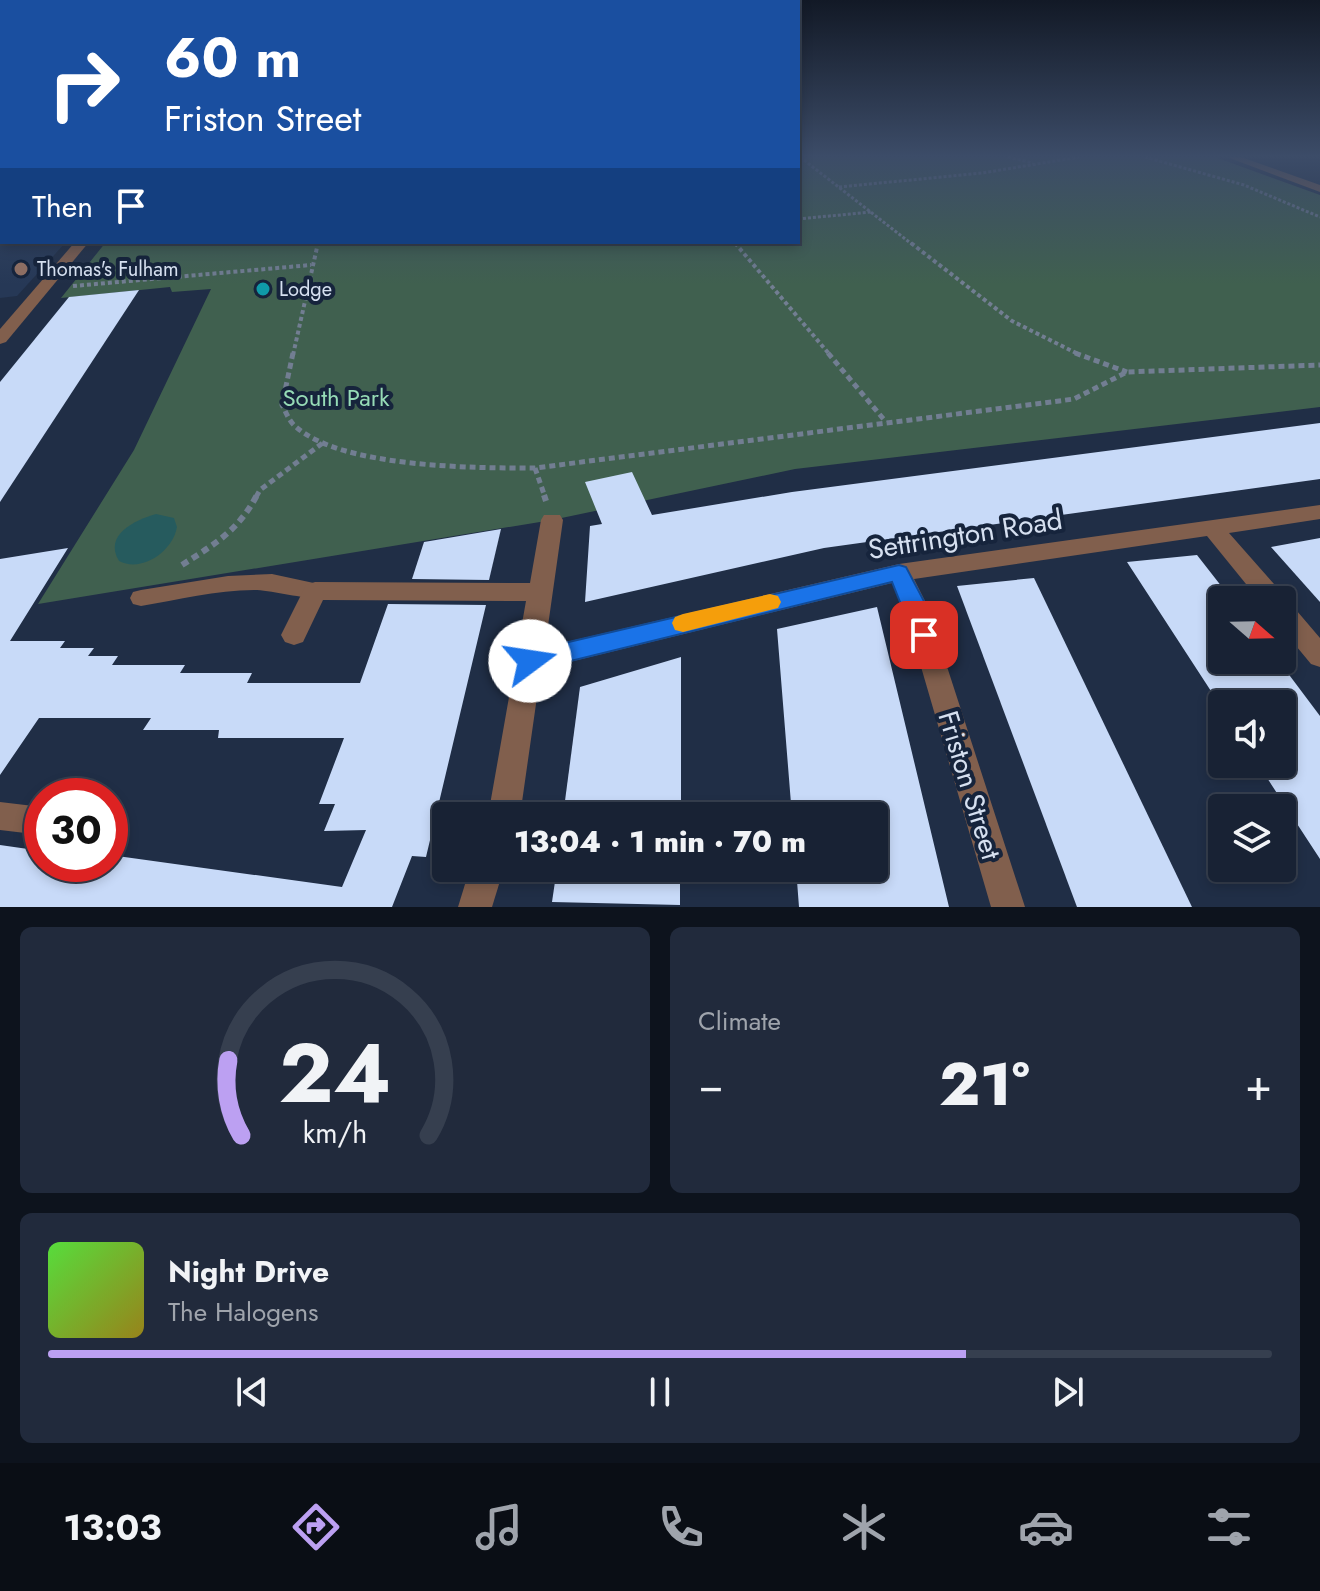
<!DOCTYPE html>
<html lang="en">
<head>
<meta charset="utf-8">
<style>
  body { margin:0; font-family:Jost,sans-serif; background:#212a3c; color:#f1f3f6; height:100vh; display:flex; flex-direction:column; font-size:30px; white-space:nowrap }
  * { box-sizing:border-box; margin:0 }
  p { font-size:26px; color:#9fa4ac }
  .icon { flex:none; width:44px; height:44px; fill:none; stroke:currentColor; stroke-width:2; stroke-linecap:round; stroke-linejoin:round }
  .map { position:relative; height:907px; overflow:hidden }
  .sheet { display:flex; flex-direction:column; gap:20px; padding:20px; background:#0d131d; flex:1 }
  .sheet>* { flex:none }
  .top-card { position:absolute; left:0px; top:0px; width:800px; height:244px; box-shadow:0 4px 12px #0003,0 0 0 2px #363f4f; background:#1a4fa0; color:#fff; overflow:hidden }
  .needle { width:52px; rotate:110deg }
  .tools { position:absolute; left:1208px; top:586px; display:grid; gap:16px }
  .tools a { display:grid; place-items:center; width:88px; height:88px; border-radius:8px; background:#182234; box-shadow:0 4px 12px #0003,0 0 0 2px #363f4f; font-size:40px }
  .speed { position:absolute; left:24px; top:778px; display:flex; gap:16px; font-size:40px; font-weight:700; text-align:center }
  .speed>* { display:grid; place-content:center; width:104px; height:104px; border-radius:50%; background:#182234; box-shadow:0 4px 12px #0003,0 0 0 2px #363f4f; line-height:1 }
  .speed .limit { border:12px solid #d22; background:#fff; color:#111 }
  .pin { position:absolute; display:grid; place-items:center; width:68px; height:68px; color:#fff; margin:-34px; border-radius:16px; box-shadow:0 4px 12px #0006 }
  .me { position:absolute; width:88px; margin:-44px; rotate:76deg; stroke-linejoin:round; filter:drop-shadow(0 0 6px #0008) }
  .turn { display:flex; align-items:center; gap:28px; height:168px; padding:0 32px; font-size:36px }
  .turn .icon { width:104px; height:104px; stroke-width:2.5 }
  .turn b { display:block; font-size:56px; line-height:68px }
  .then { display:flex; align-items:center; height:76px; padding:0 32px; background:#0003; gap:16px; font-size:30px }
  .big { font-size:60px; font-weight:800; line-height:1.1 }
  .sheet .widget { flex:1; display:flex; flex-direction:column; justify-content:center; gap:12px; min-width:0; padding:0 28px; border-radius:12px; background:#212a3c }
  .sheet .dial { align-items:center; gap:0 }
  .dial svg { height:208px; overflow:visible; fill:none; stroke:#363f4f; stroke-width:7; stroke-linecap:round; text-anchor:middle }
  .dial text { fill:#f1f3f6; stroke:none }
  .song { display:flex; align-items:center; gap:24px }
  .cover { width:96px; height:96px; border-radius:12px; background:linear-gradient(135deg,hsl(110 70% 55%),hsl(50 70% 35%)) }
  .played { height:8px; border-radius:4px; background:linear-gradient(90deg,#bca0f2 75%,#363f4f 75%) }
  .keys { display:flex; justify-content:space-around; direction:ltr }
  .heat { display:flex; justify-content:space-between; align-items:center; font-size:44px; direction:ltr }
  .sheet .tiles { flex:1; display:grid; gap:20px; grid-template-columns:1fr 1fr }
  .widget:last-child { grid-column:span 2 }
  .trip { position:absolute; left:432px; top:802px; width:456px; height:80px; border-radius:8px; background:#182234; box-shadow:0 4px 12px #0003,0 0 0 2px #363f4f; font-weight:800; line-height:80px; text-align:center }
  .menu { display:flex; height:128px; justify-content:space-around; align-items:center; background:#0a0e15; color:#9fa4ac }
  .menu .icon { width:56px; height:56px }
  .menu .current { color:#bca0f2 }
  .menu b { font-size:36px; color:#f1f3f6 }
  .map>svg:first-child { display:block }
  .built { fill:#263856 }
  .green { fill:#40604f }
  .water { fill:#265b5e }
  .building { fill:#c8daf8 }
  .lines { fill:none; stroke-linecap:round; stroke-linejoin:round }
  .path-far3 { stroke:#727e92; stroke-width:3; stroke-dasharray:3 2; stroke-linecap:butt }
  .path-far2 { stroke:#727e92; stroke-width:4; stroke-dasharray:4 3; stroke-linecap:butt }
  .path-far1 { stroke:#727e92; stroke-width:5; stroke-dasharray:6 4; stroke-linecap:butt }
  .path { stroke:#727e92; stroke-width:6; stroke-dasharray:7 5; stroke-linecap:butt }
  .lane { fill:#815f4d; fill-rule:evenodd }
  .street { fill:#815f4d; fill-rule:evenodd }
  .route { fill:#1a73e8; stroke:#114b97; stroke-width:2 }
  .slow { fill:#f59e0b }
  .education-dot { fill:#8d6e63; stroke:#16243c; stroke-width:3 }
  .culture-dot { fill:#0f9aa8; stroke:#16243c; stroke-width:3 }
  .labels { text-anchor:middle; stroke-width:8; stroke-linejoin:round; paint-order:stroke }
  .far-poi-label { font-size:20px; fill:#d6e0f0; stroke:#16243c; text-anchor:start }
  .park-label { font-size:24px; fill:#96dbb6; stroke:#16243c }
  .near-street-label { font-size:28px; fill:#d6e0f0; stroke:#16243c }
</style>
</head>
<body>
<div class="map">
<svg width="1320" height="907" viewBox="0 0 1320 907">
  <rect width="100%" height="100%" fill="#202e46"/>
  <path class="built" d="M0,215L2,242H66L17,296L0,298Z"/>
  <path class="green" d="M798,157H1215L1320,195V407L795,469L552,520L38,604L134,450L211,289L172,292L170,287L61,298L106,242H798Z"/>
  <path class="water" d="M156,514L174,518L177,527C173,551 142,573 119,561C103,535 135,520 156,514Z"/>
  <g class="building">
    <path d="M139,290L0,502V382L69,297Z"/>
    <path d="M1320,423V479L824,548L585,602L590,526L602,524L585,482L632,472L652,515L792,492Z"/>
    <path d="M501,529L489,580L412,579L424,542Z"/>
    <path d="M1320,538V602L1271,547Z"/>
    <path d="M68,548L10,641H65L60,648H94L88,656H118L112,665H185L180,673H252L247,683H360L388,604L486,605L426,857L412,856L392,907H0V845L42,851V864H110V855L342,887L366,830L324,831L335,804H319L344,738H218L219,730H143L151,718H39L0,775V559Z"/>
    <path d="M1197,555L1222,587V660H1278L1320,716V859L1258,764H1282V704H1222V708L1127,562Z"/>
    <path d="M1034,578L1192,907H1077L957,586Z"/>
    <path d="M877,607L949,907H799L796,868H874V816H792L777,629Z"/>
    <path d="M681,657V816H563L580,687Z"/>
    <path d="M557,868H680V905L552,902Z"/>
  </g>
  <g class="lines">
    <g class="path-far3">
      <path d="M800,157L913,245"/>
      <path d="M1008,157L1033,163"/>
      <path d="M1145,157L1244,185L1320,217"/>
      <path d="M839,187L982,173L1079,157"/>
      <path d="M798,219L871,212"/>
      <path d="M735,242L737,245"/>
    </g>
    <g class="path-far2">
      <path d="M735,243L830,355"/>
      <path d="M911,243L1012,321L1080,355"/>
      <path d="M73,286L311,265"/>
      <path d="M293,355L318,243"/>
    </g>
    <g class="path-far1">
      <path d="M293,353L282,405C286,412 289,421 295,426C341,468 474,468 535,468L1074,399L1127,372L1320,365"/>
      <path d="M828,353L886,422"/>
      <path d="M1075,353L1127,372"/>
      <path d="M535,468L545,497"/>
      <path d="M256,497L260,490L324,442"/>
    </g>
    <g class="path">
      <path d="M544,495L546,501"/>
      <path d="M182,565C216,543 238,531 257,495"/>
    </g>
    <g class="lane">
      <path d="M2,161V167L0,168V162Z"/>
      <rect x="0" y="192" width="2" height="6"/>
      <path d="M272,574L323,585L326,591L323,597C310,601 272,590 254,590C216,590 178,600 141,606L133,604L130,598L133,592L141,590L228,576Z"/>
      <path d="M0,802L42,807V835L0,830Z"/>
    </g>
    <g class="street">
      <path d="M1227,157H1241L1320,185V192Z"/>
      <rect x="0" y="205" width="2" height="8"/>
      <path d="M75,242H89L6,342L0,344V329Z"/>
      <path d="M1320,505V519L1229,533L1282,593L1284,602L1291,604L1320,638V667L1311,664L1282,629V600H1259L1207,536L914,579L927,605L1025,907H991L903,605L892,583L541,669L520,816H488L526,601L323,600L303,642L294,645L285,642L281,635L306,585L315,582L530,583L541,520L544,515H560L563,520L545,647L899,564Z"/>
      <path d="M470,868H504L492,907H458Z"/>
    </g>
  </g>
  <linearGradient id="sky" x2="0" y2="1"><stop stop-color="#121926"/><stop offset="0.55" stop-color="#3c4c68"/><stop offset="1" stop-color="#3c4c68" stop-opacity="0"/></linearGradient>
  <rect width="1320" height="284" fill="url(#sky)"/>
  <path class="route" d="M899,565L906,567L926,605L936,635L932,642L924,645L916,642L892,582L530,671L522,668L518,661L522,654L530,651Z"/>
  <path class="slow" d="M770,594L778,596L781,602L778,608L683,632L675,630L672,623L675,617L683,614Z"/>
  <circle class="education-dot" cx="21" cy="269" r="8"/>
  <circle class="culture-dot" cx="263" cy="289" r="8"/>
  <g class="labels">
    <g class="far-poi-label">
      <text x="37" y="276">Thomas's Fulham</text>
      <text x="279" y="296">Lodge</text>
    </g>
    <g class="park-label">
      <text x="336" y="406">South Park</text>
    </g>
    <g class="near-street-label">
      <text transform="translate(965 534) rotate(-9)" y="10">Settrington Road</text>
      <text transform="translate(970 785) rotate(73)" y="10">Friston Street</text>
    </g>
  </g>
</svg>
<div class="tools">
<a><svg class="needle" viewBox="-14 -14 28 28"><path d="M0-13l5 13h-10z" fill="#e53935"/><path d="M0 13l5-13h-10z" fill="#9fa4ac"/></svg></a>
<a><svg class="icon" aria-label="sound" viewBox="0 0 24 24"><path d="M4 9h4l5-4v14l-5-4H4zM17 9q2 3 0 6"/></svg></a>
<a><svg class="icon" aria-label="layers" viewBox="0 0 24 24"><path d="M12 4l9 5-9 5-9-5zM3 14l9 5 9-5"/></svg></a>
</div>
<div class="speed"><div class="limit">30</div></div>
<div class="pin" style="left:924px;top:635px;background:#d93025"><svg class="icon" aria-label="arrive" viewBox="0 0 24 24"><path d="M6 21V4h12l-3 4 3 4H6"/></svg></div>
<svg class="me" style="left:530px;top:661px" viewBox="-20 -20 40 40"><circle r="19" fill="#fff"/><path d="M0-13L10 11 0 6-10 11z" fill="#1a73e8"/></svg>
<div class="trip">13:04 · 1 min · 70 m</div>
<div class="top-card">
<div class="turn"><svg class="icon" aria-label="right" viewBox="0 0 24 24"><path d="M7 20v-9h11M14 6l5 5-5 5"/></svg><div><b>60 m</b>Friston Street</div></div>
<div class="then">Then<svg class="icon" aria-label="arrive" viewBox="0 0 24 24"><path d="M6 21V4h12l-3 4 3 4H6"/></svg></div>
</div>
</div>
<section class="sheet">
<div class="tiles">
<div class="widget dial"><svg viewBox="0 0 100 80">
<path d="M14 69A42 42 0 1 1 86 69"/>
<path d="M14 69A42 42 0 0 1 9 40" stroke="#bca0f2"/>
<text x="50" y="56" font-size="32" font-weight="700">24</text>
<text x="50" y="72" font-size="11">km/h</text>
</svg></div>
<div class="widget"><p>Climate</p>
<div class="heat"><a>−</a><b class="big">21°</b><a>+</a></div>
</div>
<div class="widget">
<div class="song"><i class="cover"></i><div><b>Night Drive</b><p>The Halogens</p></div></div>
<div class="played"></div>
<div class="keys"><svg class="icon" aria-label="previous" viewBox="0 0 24 24"><path d="M18 5L8 12l10 7zM5 5v14"/></svg><svg class="icon" aria-label="pause" viewBox="0 0 24 24"><path d="M8 5v14M16 5v14"/></svg><svg class="icon" aria-label="next" viewBox="0 0 24 24"><path d="M6 5l10 7-10 7zM19 5v14"/></svg></div>
</div>
</div>
</section>
<nav class="menu">
<b>13:03</b>
<svg class="icon current" aria-label="directions" viewBox="0 0 24 24"><path d="M12 3l9 9-9 9-9-9zM9 14v-3h6M13 9l2 2-2 2"/></svg>
<svg class="icon" aria-label="music" viewBox="0 0 24 24"><path d="M9 18V5l10-2v13"/><circle cx="6" cy="18" r="3"/><circle cx="16" cy="16" r="3"/></svg>
<svg class="icon" aria-label="phone" viewBox="0 0 24 24"><path d="M5 4h4l2 5-3 2q2 4 5 5l2-3 5 2v4C11 20 4 13 5 4z"/></svg>
<svg class="icon" aria-label="climate" viewBox="0 0 24 24"><path d="M12 3v18M4 7l16 10M4 17L20 7"/></svg>
<svg class="icon" aria-label="car" viewBox="0 0 24 24"><path d="M5 17H2v-5l4-1 3-4h7l3 4 3 1v5h-3M9 17h6M6 11h13"/><circle cx="7" cy="17" r="2"/><circle cx="17" cy="17" r="2"/></svg>
<svg class="icon" aria-label="filters" viewBox="0 0 24 24"><path d="M4 7h16M4 17h16"/><circle cx="9" cy="7" r="2"/><circle cx="15" cy="17" r="2"/></svg>
</nav>
</body>
</html>
